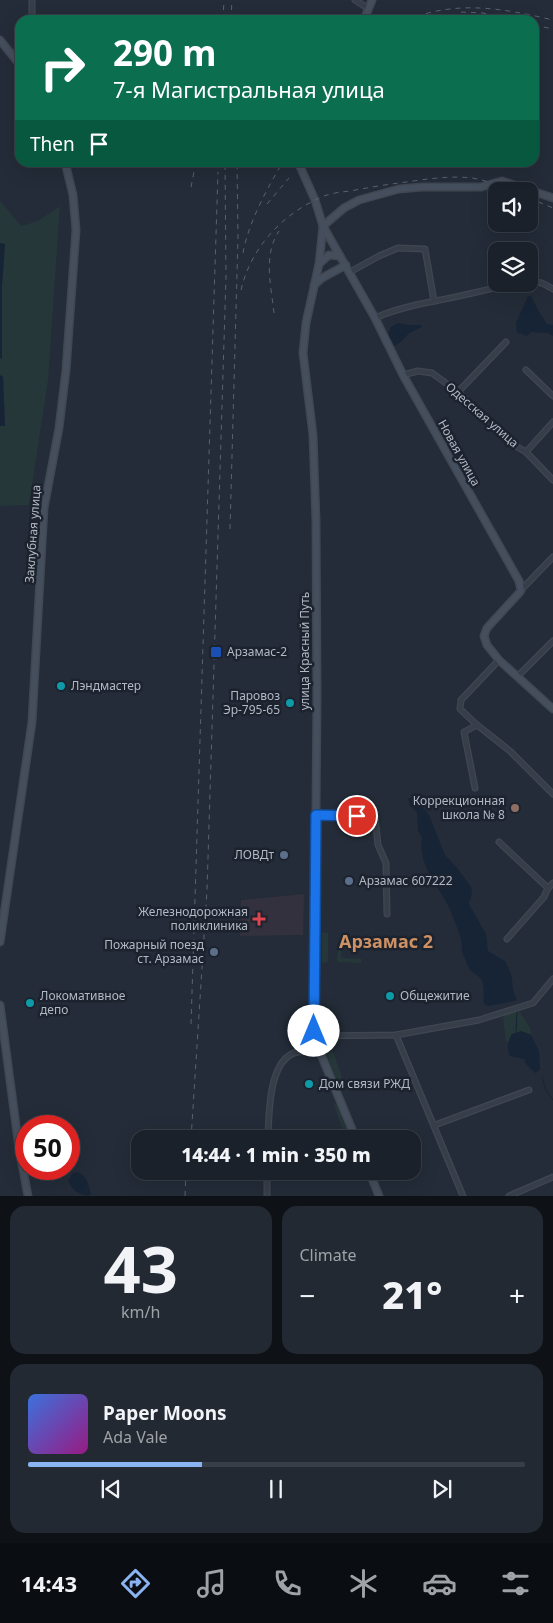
<!DOCTYPE html>
<html lang="en">
<head>
<meta charset="utf-8">
<style>
  body { margin:0; font-family:"Noto Sans",sans-serif; background:#232932; color:#f1f3f6; height:100vh; display:flex; flex-direction:column; font-size:19px; white-space:nowrap }
  * { box-sizing:border-box; margin:0 }
  p { font-size:16px; color:#9fa3a8 }
  .icon { flex:none; width:28px; height:28px; fill:none; stroke:currentColor; stroke-width:2; stroke-linecap:round; stroke-linejoin:round }
  .map { position:relative; height:1196px; overflow:hidden }
  .drawer { display:flex; flex-direction:column; gap:10px; padding:10px; background:#0e1217; flex:1 }
  .drawer>* { flex:none }
  .guide { position:absolute; left:15px; top:15px; width:524px; height:152px; border-radius:15px; box-shadow:0 5px 20px #0002,0 0 0 1px #383e47; background:#0b6e4f; color:#fff; overflow:hidden }
  .fabs { position:absolute; left:488px; top:182px; display:grid; gap:10px }
  .fabs a { display:grid; place-items:center; width:50px; height:50px; border-radius:10px; background:#1a212a; box-shadow:0 5px 20px #0002,0 0 0 1px #383e47; font-size:25px }
  .speed { position:absolute; left:15px; top:1115px; display:flex; gap:10px; font-size:25px; font-weight:700; text-align:center }
  .speed>* { display:grid; place-content:center; width:65px; height:65px; border-radius:50%; background:#1a212a; box-shadow:0 5px 20px #0002,0 0 0 1px #383e47; line-height:1 }
  .speed .limit { border:8px solid #d22; background:#fff; color:#111 }
  .pin { position:absolute; display:grid; place-items:center; width:42px; height:42px; color:#fff; margin:-21px; border:2px solid #fff; border-radius:50%; box-shadow:0 1px 5px #0007 }
  .me { position:absolute; width:55px; margin:-28px; rotate:0deg; stroke-linejoin:round; filter:drop-shadow(0 0 4px #0008) }
  .turn { display:flex; align-items:center; gap:18px; height:105px; padding:0 15px; font-size:22px }
  .turn .icon { width:65px; height:65px; stroke-width:2.5 }
  .turn b { display:block; font-size:35px; line-height:42px }
  .then { display:flex; align-items:center; height:48px; padding:0 15px; background:#0003; gap:10px; font-size:19px }
  .big { font-size:38px; font-weight:800; line-height:1.1 }
  .drawer .tile { flex:1; display:flex; flex-direction:column; justify-content:center; gap:8px; min-width:0; padding:0 18px; border-radius:15px; background:#232932 }
  .drawer .dial { align-items:center; gap:0 }
  .dial b { font-size:65px; line-height:1 }
  .song { display:flex; align-items:center; gap:15px }
  .cover { width:60px; height:60px; border-radius:8px; background:linear-gradient(135deg,hsl(220 70% 55%),hsl(310 70% 35%)) }
  .played { height:5px; border-radius:2px; background:linear-gradient(90deg,#8ab3f1 35%,#383e47 35%) }
  .keys { display:flex; justify-content:space-around; direction:ltr }
  .heat { display:flex; justify-content:space-between; align-items:center; font-size:28px; direction:ltr }
  .drawer .tiles { flex:1; display:grid; gap:10px; grid-template-columns:1fr 1fr }
  .tile:last-child { grid-column:span 2 }
  .trip { position:absolute; left:131px; top:1130px; width:290px; height:50px; border-radius:15px; background:#1a212a; box-shadow:0 5px 20px #0002,0 0 0 1px #383e47; font-weight:800; line-height:50px; text-align:center }
  .dock { display:flex; height:80px; justify-content:space-around; align-items:center; background:#0a0d11; color:#9fa3a8 }
  .dock .icon { width:35px; height:35px }
  .dock .active { color:#8ab3f1 }
  .dock b { font-size:22px; color:#f1f3f6 }
  .map>svg:first-child { display:block }
  .medical { fill:#32313d }
  .green { fill:#253739 }
  .water { fill:#172435 }
  .lines { fill:none; stroke-linecap:round; stroke-linejoin:round }
  .stream { stroke:#172435; stroke-width:1 }
  .street-casing { stroke:#404752; stroke-width:7 }
  .secondary-casing { stroke:#404752; stroke-width:9 }
  .street { stroke:#363e49; stroke-width:4.5 }
  .secondary { stroke:#454e5c; stroke-width:6 }
  .rail { stroke:#596270; stroke-width:1; stroke-dasharray:5 5; stroke-linecap:butt }
  .route-casing { stroke:#114b97; stroke-width:12 }
  .route { stroke:#1a73e8; stroke-width:9 }
  .transit-dot { fill:#1a4fb4; stroke:#1c232e; stroke-width:2 }
  .culture-dot { fill:#0f9aa8; stroke:#1c232e; stroke-width:2 }
  .education-dot { fill:#8d6e63; stroke:#1c232e; stroke-width:2 }
  .service-dot { fill:#5c6f8a; stroke:#1c232e; stroke-width:2 }
  .health-dot { fill:#e0444e; stroke:#1c232e; stroke-width:2 }
  .labels { text-anchor:middle; stroke-width:5; stroke-linejoin:round; paint-order:stroke }
  .street-label { font-size:12px; fill:#b1b9c5; stroke:#1c232e }
  .poi-label { font-size:12px; fill:#b1b9c5; stroke:#1c232e; text-anchor:start }
  .district-label { font-size:18px; font-weight:bold; fill:#cd9164; stroke:#1c232e }
</style>
</head>
<body>
<div class="map">
<svg width="553" height="1196" viewBox="0 0 553 1196">
  <rect width="100%" height="100%" fill="#232c38"/>
  <path class="medical" d="M304,894L303,935L240,936L241,900Z"/>
  <g class="green">
    <path d="M0,201L21,226L38,221L60,206L48,380L29,505L0,506V426L5,425L3,377L0,375V358H2V284L5,244L0,243Z"/>
    <path d="M322,932L328,933V962L322,963Z"/>
    <path d="M338,947H341V958L362,959L361,963L337,962Z"/>
    <path d="M516,1011L520,1012L530,1028L531,1035L525,1032L512,1034L508,1042H506L503,1018L505,1014Z"/>
    <path d="M333,1051L343,1080L338,1083L326,1054Z"/>
    <path d="M335,1104L337,1105L350,1139H346L334,1105Z"/>
  </g>
  <g class="water">
    <path d="M0,243L5,244L2,284V359L0,358Z"/>
    <path d="M528,296H531L538,310L547,324L553,325V336L547,333L531,332L527,336L517,332L516,323Z"/>
    <path d="M398,323L408,325H421L422,327L409,333L401,342L394,346L388,334L391,327Z"/>
    <path d="M0,375L3,377L5,426H0Z"/>
    <path d="M408,798H414L429,815L445,855L458,869L471,887L472,894L469,903L470,906L486,934L488,951L506,962C507,967 509,969 511,974C513,983 512,991 517,1000L514,1001L489,1006L484,1004C483,996 485,989 482,981C480,975 472,974 469,968C467,963 463,955 462,951C461,947 462,943 461,939C459,932 456,925 453,917C444,890 417,869 422,838L418,831L417,812L410,806Z"/>
    <path d="M521,1031L531,1035L539,1051L540,1070L535,1073L526,1064L524,1059L510,1056C506,1048 508,1042 512,1034Z"/>
    <path d="M77,1172C87,1175 89,1186 91,1195C80,1196 74,1192 68,1181L72,1174Z"/>
  </g>
  <g class="lines">
    <g class="stream">
      <path d="M516,1032L517,1012"/>
      <path d="M542,1077L546,1090L553,1100"/>
    </g>
    <g class="street-casing">
      <g id="street">
        <path d="M32,0V20"/>
        <path d="M355,0L369,9"/>
        <path d="M13,55L20,48"/>
        <path d="M350,272L379,256L398,248L425,249L434,301"/>
        <path d="M529,281L542,283L553,289"/>
        <path d="M375,318C395,309 414,305 435,301C461,296 486,290 512,284"/>
        <path d="M526,370L553,396"/>
        <path d="M403,375L418,371L432,373L458,392L514,445L526,452L553,480"/>
        <path d="M458,392L506,342"/>
        <path d="M526,452L553,422"/>
        <path d="M521,590L553,557"/>
        <path d="M499,660L461,700L460,709L477,725L510,751L553,794"/>
        <path d="M518,676L553,641"/>
        <path d="M475,788L464,732L477,725"/>
        <path d="M316,815L375,817L378,845L386,863L387,914"/>
        <path d="M499,842L548,888L553,883"/>
        <path d="M507,939L544,897L548,888"/>
        <path d="M396,1035L463,1196"/>
        <path d="M315,1036L396,1035L479,1020L533,1003L553,979"/>
        <path d="M298,1052L313,1028"/>
        <path d="M435,1125L529,1090"/>
        <path d="M268,1139C269,1115 268,1059 297,1052C304,1051 313,1052 320,1052"/>
        <path d="M267,1196V1171"/>
        <path d="M509,1196L553,1177"/>
      </g>
    </g>
    <g class="secondary-casing">
      <g id="secondary">
        <path d="M364,20L372,0"/>
        <path d="M0,40L20,65"/>
        <path d="M298,162L315,200L323,226L319,264L306,323L303,353L313,435L316,521L317,696L314,1031L320,1052L356,1139"/>
        <path d="M553,198L502,181L481,187H422L399,189L359,200L344,208L323,226L375,318L403,375L519,581L521,590L520,592L487,628L484,636L487,645L499,660L553,709"/>
        <path d="M319,264L329,255L340,256"/>
        <path d="M314,285L322,278L346,265"/>
        <path d="M0,942L32,722L44,508L59,428L66,370L76,230L73,195L65,162"/>
        <path d="M0,1005L19,1148L28,1196"/>
        <path d="M369,1171L379,1196"/>
      </g>
    </g>
    <use href="#street" class="street"/>
    <use href="#secondary" class="secondary"/>
    <g class="rail">
      <path d="M461,12L483,13L513,20"/>
      <path d="M223,20L224,0"/>
      <path d="M231,20L232,0"/>
      <path d="M407,20C456,0 502,8 553,20"/>
      <path d="M534,25L553,29"/>
      <path d="M191,187L196,162"/>
      <path d="M529,198L553,208"/>
      <path d="M267,204L289,178"/>
      <path d="M243,253C248,224 267,188 283,162"/>
      <path d="M241,290C251,247 283,213 324,196C332,193 341,192 350,191C366,188 383,185 399,183C422,180 448,175 472,178C486,180 499,186 512,191"/>
      <path d="M274,313C271,285 263,255 279,231"/>
      <path d="M230,529L238,237L237,162"/>
      <path d="M191,1024L218,172"/>
      <path d="M191,1139L207,890L226,277L225,162"/>
      <path d="M185,1196L186,1171"/>
    </g>
  </g>
  <g class="lines">
    <g class="route-casing">
      <path id="route" d="M314,1031L316,815L357,816"/>
    </g>
    <use href="#route" class="route"/>
  </g>
  <rect class="transit-dot" x="210" y="646" width="12" height="12" rx="2.5"/>
  <g class="culture-dot">
    <circle cx="61" cy="686" r="5"/>
    <circle cx="290" cy="703" r="5"/>
    <circle cx="390" cy="996" r="5"/>
    <circle cx="30" cy="1003" r="5"/>
    <circle cx="309" cy="1084" r="5"/>
  </g>
  <circle class="education-dot" cx="515" cy="808" r="5"/>
  <g class="service-dot">
    <circle cx="284" cy="855" r="5"/>
    <circle cx="349" cy="881" r="5"/>
    <circle cx="214" cy="952" r="5"/>
  </g>
  <path class="health-dot" d="M256.5 911.5h5v5h5v5h-5v5h-5v-5h-5v-5h5z"/>
  <g class="labels">
    <g class="street-label">
      <text transform="translate(482 415) rotate(41)" y="4">Одесская улица</text>
      <text transform="translate(459 453) rotate(61)" y="4">Новая улица</text>
      <text transform="translate(33 534) rotate(-86)" y="4">Заклубная улица</text>
      <text transform="translate(305 651) rotate(-90)" y="4">улица Красный Путь</text>
    </g>
    <g class="poi-label">
      <text x="227" y="656">Арзамас-2</text>
      <text x="71" y="690">Лэндмастер</text>
      <text x="280" y="700" text-anchor="end">Паровоз<tspan x="280" dy="14">Эр-795-65</tspan></text>
      <text x="505" y="805" text-anchor="end">Коррекционная<tspan x="505" dy="14">школа № 8</tspan></text>
      <text x="274" y="859" text-anchor="end">ЛОВДт</text>
      <text x="359" y="885">Арзамас 607222</text>
      <text x="248" y="916" text-anchor="end">Железнодорожная<tspan x="248" dy="14">поликлиника</tspan></text>
      <text x="204" y="949" text-anchor="end">Пожарный поезд<tspan x="204" dy="14">ст. Арзамас</tspan></text>
      <text x="40" y="1000">Локомативное<tspan x="40" dy="14">депо</tspan></text>
      <text x="400" y="1000">Общежитие</text>
      <text x="319" y="1088">Дом связи РЖД</text>
    </g>
    <g class="district-label">
      <text x="386" y="948">Арзамас 2</text>
    </g>
  </g>
</svg>
<div class="fabs">
<a><svg class="icon" aria-label="sound" viewBox="0 0 24 24"><path d="M4 9h4l5-4v14l-5-4H4zM17 9q2 3 0 6"/></svg></a>
<a><svg class="icon" aria-label="layers" viewBox="0 0 24 24"><path d="M12 4l9 5-9 5-9-5zM3 14l9 5 9-5"/></svg></a>
</div>
<div class="speed"><div class="limit">50</div></div>
<div class="pin" style="left:357px;top:816px;background:#d93025"><svg class="icon" aria-label="arrive" viewBox="0 0 24 24"><path d="M6 21V4h12l-3 4 3 4H6"/></svg></div>
<svg class="me" style="left:314px;top:1031px" viewBox="-20 -20 40 40"><circle r="19" fill="#fff"/><path d="M0-13L10 11 0 6-10 11z" fill="#1a73e8"/></svg>
<div class="trip">14:44 · 1 min · 350 m</div>
<div class="guide">
<div class="turn"><svg class="icon" aria-label="right" viewBox="0 0 24 24"><path d="M7 20v-9h11M14 6l5 5-5 5"/></svg><div><b>290 m</b>7-я Магистральная улица</div></div>
<div class="then">Then<svg class="icon" aria-label="arrive" viewBox="0 0 24 24"><path d="M6 21V4h12l-3 4 3 4H6"/></svg></div>
</div>
</div>
<section class="drawer">
<div class="tiles">
<div class="tile dial"><b>43</b><p>km/h</p></div>
<div class="tile"><p>Climate</p>
<div class="heat"><a>−</a><b class="big">21°</b><a>+</a></div>
</div>
<div class="tile">
<div class="song"><i class="cover"></i><div><b>Paper Moons</b><p>Ada Vale</p></div></div>
<div class="played"></div>
<div class="keys"><svg class="icon" aria-label="previous" viewBox="0 0 24 24"><path d="M18 5L8 12l10 7zM5 5v14"/></svg><svg class="icon" aria-label="pause" viewBox="0 0 24 24"><path d="M8 5v14M16 5v14"/></svg><svg class="icon" aria-label="next" viewBox="0 0 24 24"><path d="M6 5l10 7-10 7zM19 5v14"/></svg></div>
</div>
</div>
</section>
<nav class="dock">
<b>14:43</b>
<svg class="icon active" aria-label="directions" viewBox="0 0 24 24"><path d="M12 3l9 9-9 9-9-9zM9 14v-3h6M13 9l2 2-2 2"/></svg>
<svg class="icon" aria-label="music" viewBox="0 0 24 24"><path d="M9 18V5l10-2v13"/><circle cx="6" cy="18" r="3"/><circle cx="16" cy="16" r="3"/></svg>
<svg class="icon" aria-label="phone" viewBox="0 0 24 24"><path d="M5 4h4l2 5-3 2q2 4 5 5l2-3 5 2v4C11 20 4 13 5 4z"/></svg>
<svg class="icon" aria-label="climate" viewBox="0 0 24 24"><path d="M12 3v18M4 7l16 10M4 17L20 7"/></svg>
<svg class="icon" aria-label="car" viewBox="0 0 24 24"><path d="M5 17H2v-5l4-1 3-4h7l3 4 3 1v5h-3M9 17h6M6 11h13"/><circle cx="7" cy="17" r="2"/><circle cx="17" cy="17" r="2"/></svg>
<svg class="icon" aria-label="filters" viewBox="0 0 24 24"><path d="M4 7h16M4 17h16"/><circle cx="9" cy="7" r="2"/><circle cx="15" cy="17" r="2"/></svg>
</nav>
</body>
</html>
